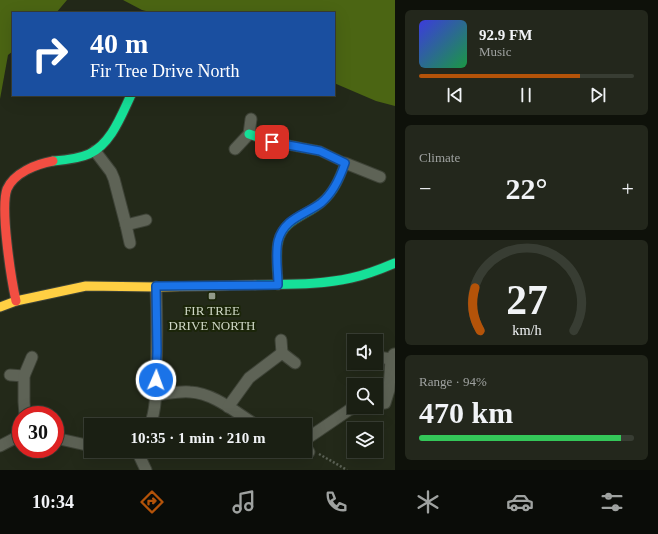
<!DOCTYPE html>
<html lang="en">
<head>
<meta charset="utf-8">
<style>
  body { margin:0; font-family:"Times New Roman",serif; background:#23271c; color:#f1f3f6; height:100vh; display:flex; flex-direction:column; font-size:15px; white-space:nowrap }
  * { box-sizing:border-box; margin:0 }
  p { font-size:13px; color:#9fa2a0 }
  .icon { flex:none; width:22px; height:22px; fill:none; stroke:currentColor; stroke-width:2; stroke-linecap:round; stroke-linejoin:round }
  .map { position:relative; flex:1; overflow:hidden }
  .panel { display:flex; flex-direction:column; gap:10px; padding:10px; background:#0e110a; width:263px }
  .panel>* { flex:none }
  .hud { position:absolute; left:12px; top:12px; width:323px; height:84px; border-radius:0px; box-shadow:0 4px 16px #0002,0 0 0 1px #383d33; background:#1a4fa0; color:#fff; overflow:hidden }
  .fabs { position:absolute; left:347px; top:334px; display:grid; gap:8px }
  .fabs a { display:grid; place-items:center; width:36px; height:36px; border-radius:0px; background:#1a1f13; box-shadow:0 4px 16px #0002,0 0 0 1px #383d33; font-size:20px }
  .speed { position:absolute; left:12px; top:406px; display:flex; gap:8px; font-size:20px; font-weight:700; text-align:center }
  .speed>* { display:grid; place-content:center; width:52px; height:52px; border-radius:50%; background:#1a1f13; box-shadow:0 4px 16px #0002,0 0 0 1px #383d33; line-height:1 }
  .speed .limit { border:6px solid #d22; background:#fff; color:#111 }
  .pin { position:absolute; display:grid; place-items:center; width:34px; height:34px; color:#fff; margin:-17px; border-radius:8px; box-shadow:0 2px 6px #0006 }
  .me { position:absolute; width:44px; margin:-22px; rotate:2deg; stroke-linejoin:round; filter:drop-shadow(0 0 3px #0008) }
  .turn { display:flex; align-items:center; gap:14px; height:84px; padding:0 12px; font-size:18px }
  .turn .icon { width:52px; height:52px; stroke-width:2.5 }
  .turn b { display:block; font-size:28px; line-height:34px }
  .big { font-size:30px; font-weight:700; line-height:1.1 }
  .panel .tile { flex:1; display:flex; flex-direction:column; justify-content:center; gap:6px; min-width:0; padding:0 14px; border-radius:6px; background:#23271c }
  .panel .dial { align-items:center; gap:0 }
  .dial svg { height:104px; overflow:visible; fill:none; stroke:#383d33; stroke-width:7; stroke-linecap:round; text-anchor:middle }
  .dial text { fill:#f1f3f6; stroke:none }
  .song { display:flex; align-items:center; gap:12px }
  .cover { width:48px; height:48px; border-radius:6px; background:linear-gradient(135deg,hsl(240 70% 55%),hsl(140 70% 35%)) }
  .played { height:4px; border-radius:2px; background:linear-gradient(90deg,#b45309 75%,#383d33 75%) }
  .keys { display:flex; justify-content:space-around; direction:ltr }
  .heat { display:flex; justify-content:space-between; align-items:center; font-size:22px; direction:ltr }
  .charge { height:6px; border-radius:3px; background:linear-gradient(90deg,#34c759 94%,#383d33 0) }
  .trip { position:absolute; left:84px; top:418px; width:228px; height:40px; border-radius:0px; background:#1a1f13; box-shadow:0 4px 16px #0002,0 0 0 1px #383d33; font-weight:700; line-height:40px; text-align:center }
  .tabs { display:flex; height:64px; justify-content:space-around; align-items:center; background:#0a0c08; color:#9fa2a0 }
  .tabs .icon { width:28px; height:28px }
  .tabs .selected { color:#b45309 }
  .tabs b { font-size:18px; color:#f1f3f6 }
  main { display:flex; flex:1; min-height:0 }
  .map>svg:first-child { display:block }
  .forest { fill:#4b6513 }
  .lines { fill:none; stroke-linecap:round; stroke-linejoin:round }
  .street-casing { stroke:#3e4337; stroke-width:13 }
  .fast-casing { stroke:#3e4337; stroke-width:11 }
  .slow-casing { stroke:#3e4337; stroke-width:11 }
  .jam-casing { stroke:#3e4337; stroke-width:11 }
  .path { stroke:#5a6054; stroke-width:2.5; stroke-dasharray:2 2; stroke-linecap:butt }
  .street { stroke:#5e6356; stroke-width:11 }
  .fast { stroke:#16e098; stroke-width:9 }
  .slow { stroke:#ffcf43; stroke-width:9 }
  .jam { stroke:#f24e42; stroke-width:9 }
  .route-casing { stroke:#114b97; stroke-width:10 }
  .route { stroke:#1a73e8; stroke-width:7 }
  .poi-dot { fill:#939b8a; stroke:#1b2509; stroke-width:1.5 }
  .labels { text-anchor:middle; stroke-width:4; stroke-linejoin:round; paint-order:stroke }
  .poi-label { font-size:13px; fill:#d0d8c7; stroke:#1b2509 }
</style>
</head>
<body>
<main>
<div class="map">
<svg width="395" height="470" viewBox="0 0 395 470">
  <rect width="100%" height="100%" fill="#232919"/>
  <g class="forest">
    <path d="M0,0H67L56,13H13V51L8,55L0,99Z"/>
    <path d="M123,0H395V106L376,101L334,83V13H154L142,10Z"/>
  </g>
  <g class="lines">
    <g class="street-casing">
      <g id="street">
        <path d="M235,149L249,134L251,119"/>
        <path d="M95,151L111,172L114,179L126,225"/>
        <path d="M345,163L380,177"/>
        <path d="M130,243L126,225L146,220"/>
        <path d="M281,340L282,353"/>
        <path d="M378,357L391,359L394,354"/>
        <path d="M10,375L24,376"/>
        <path d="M156,395C167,394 178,391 190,392C213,393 234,411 253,423L259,425"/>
        <path d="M376,404L385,403L389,390L391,359"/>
        <path d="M228,407L249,378L282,353L295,363"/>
        <path d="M25,415L24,402V376L32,357"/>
        <path d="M150,425C156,410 156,392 156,376C157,346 157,316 156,287"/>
        <path d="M55,438L91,446"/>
        <path d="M305,440L349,410L357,407"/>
        <path d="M0,446L21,435"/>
        <path d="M305,446L309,452"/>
        <path d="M137,451L146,470"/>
      </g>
    </g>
    <g class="fast-casing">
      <g id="fast">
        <path d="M249,134L272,142L320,151L345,163C340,177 334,192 322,202C306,216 283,219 278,242C275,256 278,271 278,285"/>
        <path d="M53,161C65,160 78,159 89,154C111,144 121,116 131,95"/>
        <path d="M255,285C287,284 320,285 351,278C366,275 381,269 395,263"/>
      </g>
    </g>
    <g class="slow-casing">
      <path id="slow" d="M0,307L16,301L86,286L156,287L255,285"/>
    </g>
    <g class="jam-casing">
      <path id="jam" d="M16,301C11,278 0,208 7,189C14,173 36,164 53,161"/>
    </g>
    <path class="path" d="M319,454L347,470"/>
    <use href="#street" class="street"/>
    <use href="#fast" class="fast"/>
    <use href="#slow" class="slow"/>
    <use href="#jam" class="jam"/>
  </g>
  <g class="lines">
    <g class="route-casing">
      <path id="route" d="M156,380L157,351L156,286L278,285C278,271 275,255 278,241C284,218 305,215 321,203C333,193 340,178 345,163L320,151L272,142"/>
    </g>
    <use href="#route" class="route"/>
  </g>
  <rect class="poi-dot" x="208" y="292" width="8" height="8" rx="2"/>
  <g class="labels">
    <g class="poi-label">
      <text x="212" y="315">FIR TREE<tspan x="212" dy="15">DRIVE NORTH</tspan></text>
    </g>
  </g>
</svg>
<div class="fabs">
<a><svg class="icon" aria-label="sound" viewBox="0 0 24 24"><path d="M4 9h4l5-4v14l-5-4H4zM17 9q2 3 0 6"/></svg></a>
<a><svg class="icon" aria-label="search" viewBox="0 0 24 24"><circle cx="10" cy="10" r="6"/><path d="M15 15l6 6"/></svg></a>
<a><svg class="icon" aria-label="layers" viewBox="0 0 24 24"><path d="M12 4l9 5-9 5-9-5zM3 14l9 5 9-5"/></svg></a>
</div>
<div class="speed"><div class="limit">30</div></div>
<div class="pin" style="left:272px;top:142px;background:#d93025"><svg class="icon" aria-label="arrive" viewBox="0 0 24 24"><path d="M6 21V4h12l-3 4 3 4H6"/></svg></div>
<svg class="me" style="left:156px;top:380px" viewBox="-20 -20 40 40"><circle r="17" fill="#1a73e8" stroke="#fff" stroke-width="3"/><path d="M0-11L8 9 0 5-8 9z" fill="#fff"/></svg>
<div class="trip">10:35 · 1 min · 210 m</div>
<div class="hud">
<div class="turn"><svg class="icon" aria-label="right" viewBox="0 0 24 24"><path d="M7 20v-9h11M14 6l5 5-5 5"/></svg><div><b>40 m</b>Fir Tree Drive North</div></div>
</div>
</div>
<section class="panel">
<div class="tile">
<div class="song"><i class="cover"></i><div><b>92.9 FM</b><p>Music</p></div></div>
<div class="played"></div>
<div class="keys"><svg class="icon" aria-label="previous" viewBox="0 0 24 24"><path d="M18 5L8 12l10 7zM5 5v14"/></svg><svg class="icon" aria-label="pause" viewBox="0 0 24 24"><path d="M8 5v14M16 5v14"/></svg><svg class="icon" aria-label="next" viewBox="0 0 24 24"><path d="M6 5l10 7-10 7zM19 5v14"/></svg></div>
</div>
<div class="tile"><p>Climate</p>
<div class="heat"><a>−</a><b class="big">22°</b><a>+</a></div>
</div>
<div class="tile dial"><svg viewBox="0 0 100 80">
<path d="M14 69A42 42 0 1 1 86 69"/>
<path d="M14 69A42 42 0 0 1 10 36" stroke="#b45309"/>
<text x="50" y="56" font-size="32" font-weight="700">27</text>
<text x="50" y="72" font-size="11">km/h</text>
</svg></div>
<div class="tile"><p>Range · 94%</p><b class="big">470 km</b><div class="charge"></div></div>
</section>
</main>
<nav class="tabs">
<b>10:34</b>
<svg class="icon selected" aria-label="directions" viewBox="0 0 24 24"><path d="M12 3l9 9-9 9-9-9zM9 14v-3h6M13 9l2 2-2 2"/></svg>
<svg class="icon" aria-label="music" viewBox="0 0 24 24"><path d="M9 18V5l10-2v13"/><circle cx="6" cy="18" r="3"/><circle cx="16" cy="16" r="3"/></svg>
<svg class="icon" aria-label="phone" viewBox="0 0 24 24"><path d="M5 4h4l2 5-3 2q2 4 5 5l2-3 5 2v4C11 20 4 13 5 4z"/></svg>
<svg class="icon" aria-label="climate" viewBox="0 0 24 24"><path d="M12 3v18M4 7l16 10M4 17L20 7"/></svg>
<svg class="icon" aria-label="car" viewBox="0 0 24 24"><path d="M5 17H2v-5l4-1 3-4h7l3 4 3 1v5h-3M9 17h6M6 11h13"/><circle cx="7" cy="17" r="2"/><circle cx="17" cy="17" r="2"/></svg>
<svg class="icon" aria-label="filters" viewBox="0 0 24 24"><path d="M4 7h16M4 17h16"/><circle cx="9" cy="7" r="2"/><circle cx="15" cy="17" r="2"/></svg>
</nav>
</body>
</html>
